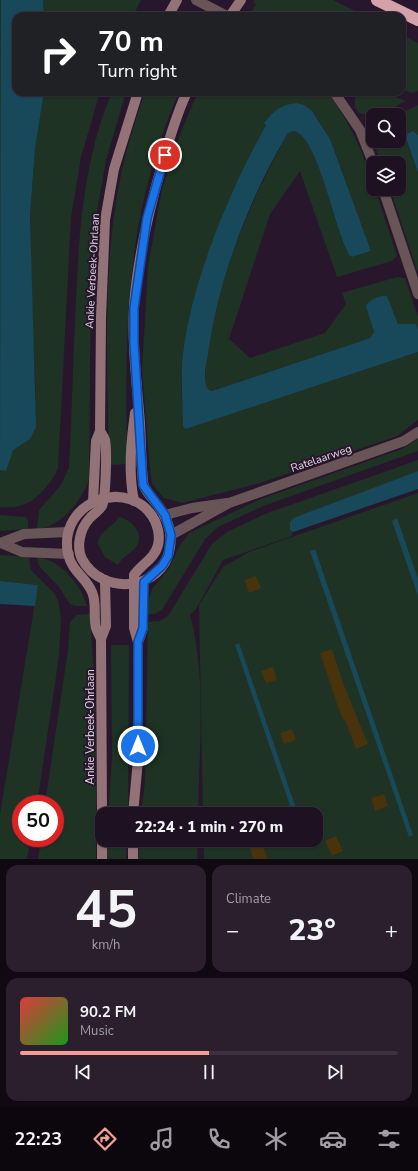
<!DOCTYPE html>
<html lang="en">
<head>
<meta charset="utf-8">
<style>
  body { margin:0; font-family:"Nunito Sans",sans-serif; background:#2b1f2e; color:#f1f3f6; height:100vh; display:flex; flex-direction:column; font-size:15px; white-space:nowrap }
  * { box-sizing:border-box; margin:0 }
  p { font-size:13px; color:#a19da5 }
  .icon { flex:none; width:22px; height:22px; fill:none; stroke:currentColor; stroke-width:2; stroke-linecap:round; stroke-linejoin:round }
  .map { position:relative; height:859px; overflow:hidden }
  .panel { display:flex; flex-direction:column; gap:6px; padding:6px; background:#100912; flex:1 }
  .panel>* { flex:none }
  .top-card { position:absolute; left:12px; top:12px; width:394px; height:84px; border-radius:12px; box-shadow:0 1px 3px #0004,0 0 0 1px #3c313f; background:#202124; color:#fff; overflow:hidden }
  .buttons { position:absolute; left:366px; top:108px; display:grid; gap:8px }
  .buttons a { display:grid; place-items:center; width:40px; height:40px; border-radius:8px; background:#1e1121; box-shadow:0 1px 3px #0004,0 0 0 1px #3c313f; font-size:20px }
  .speed { position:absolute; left:12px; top:795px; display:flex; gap:8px; font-size:20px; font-weight:700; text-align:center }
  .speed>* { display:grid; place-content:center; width:52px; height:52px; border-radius:50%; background:#1e1121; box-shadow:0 1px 3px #0004,0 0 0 1px #3c313f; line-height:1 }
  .speed .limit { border:6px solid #d22; background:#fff; color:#111 }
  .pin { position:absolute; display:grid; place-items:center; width:34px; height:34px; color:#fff; margin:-17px; border:2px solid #fff; border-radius:50%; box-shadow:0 1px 4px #0007 }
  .me { position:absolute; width:44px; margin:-22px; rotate:0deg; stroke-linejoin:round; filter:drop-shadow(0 0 3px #0008) }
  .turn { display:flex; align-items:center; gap:14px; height:84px; padding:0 20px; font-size:18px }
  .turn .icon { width:52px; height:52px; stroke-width:2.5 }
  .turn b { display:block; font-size:28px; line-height:34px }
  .big { font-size:30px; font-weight:800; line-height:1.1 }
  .panel .card { flex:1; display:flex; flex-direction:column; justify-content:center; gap:6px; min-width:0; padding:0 14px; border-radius:12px; background:#2b1f2e }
  .panel .dial { align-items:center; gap:0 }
  .dial b { font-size:52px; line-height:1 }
  .song { display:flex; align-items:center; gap:12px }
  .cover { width:48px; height:48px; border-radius:6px; background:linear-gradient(135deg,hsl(0 70% 55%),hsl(120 70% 35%)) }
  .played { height:4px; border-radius:2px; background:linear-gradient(90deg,#f59c95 50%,#3c313f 50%) }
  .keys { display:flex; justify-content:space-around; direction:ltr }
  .heat { display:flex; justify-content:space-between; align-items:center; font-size:22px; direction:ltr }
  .panel .tiles { flex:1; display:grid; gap:6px; grid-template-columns:1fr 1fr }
  .card:last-child { grid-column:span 2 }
  .trip { position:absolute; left:95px; top:807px; width:228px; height:40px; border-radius:12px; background:#1e1121; box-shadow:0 1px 3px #0004,0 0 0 1px #3c313f; font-weight:800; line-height:40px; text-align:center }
  .menu { display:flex; height:64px; justify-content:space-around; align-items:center; background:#0c070d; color:#a19da5 }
  .menu .icon { width:28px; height:28px }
  .menu .selected { color:#f59c95 }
  .menu b { font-size:18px; color:#f1f3f6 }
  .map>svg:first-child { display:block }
  .green { fill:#1e3323 }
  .water { fill:#17495b }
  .building { fill:#48330c }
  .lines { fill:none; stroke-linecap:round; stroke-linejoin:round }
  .minor { stroke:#695558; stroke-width:10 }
  .tertiary { stroke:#695558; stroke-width:10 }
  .secondary { stroke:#947378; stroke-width:10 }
  .motorway { stroke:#d3a1a8; stroke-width:12 }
  .route-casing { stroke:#114b97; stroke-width:10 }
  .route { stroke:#1a73e8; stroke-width:7 }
  .labels { text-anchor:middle; stroke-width:4; stroke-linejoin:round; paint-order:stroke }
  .street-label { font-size:11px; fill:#e2d6e4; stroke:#28172c }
</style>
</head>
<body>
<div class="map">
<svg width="418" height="859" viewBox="0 0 418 859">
  <rect width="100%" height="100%" fill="#28172c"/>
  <g class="green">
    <path d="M0,0H23L16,16V92L36,405L31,294L30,216L35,149L44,92H100L81,157L71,217L58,468C52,483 35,503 19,506C13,508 6,507 0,507Z"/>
    <path d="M43,0H141L133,16H44Z"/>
    <path d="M255,0H333L365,16H249L256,4L253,3Z"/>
    <path d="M402,35L418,43V91L412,93L402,90Z"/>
    <path d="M112,92H126L106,160L96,217L91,272L89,480C82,500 60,528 37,529L39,510L61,485L69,468C72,412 73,356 76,301C79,230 84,158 112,92Z"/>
    <path d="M145,92H179C124,218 125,330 127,464L109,465C108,382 103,298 114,216C119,173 131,133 145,92Z"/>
    <path d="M198,92H327C350,123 361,147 373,183V189H375L397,256L392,261L337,277L300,171L270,214L229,339L250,358L325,333L346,304L342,293L397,277L405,278L418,317V329L416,324H398L387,296L379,297L373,328L374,334L370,338L215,390L211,391L207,388C203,377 207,363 208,352C218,277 251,199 288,133L294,131C319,137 335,234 350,256L352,257L371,251L330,139L312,111L266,125C239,174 218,226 201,279C194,303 186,328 183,353C180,379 181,404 186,429L418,352V420L397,436L260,483L182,503L164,498L156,489L152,484L150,468L142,370L148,267L162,189L182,129Z"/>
    <path d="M360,92H381L406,101L378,115L373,116L359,113L355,107V97Z"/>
    <path d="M418,105V135L413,131L409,132L406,138L418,173V273L390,189H399V163H381L373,141H399V115H397Z"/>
    <path d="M418,439V451L263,506L218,527L205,539L162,610L154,614H147L149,599L152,589L168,570L180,545L189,533L261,499L402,449Z"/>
    <path d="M418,460V471L293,518L290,522V530L293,532L292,536L223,560L196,609L190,615C207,679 199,749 198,814H141L145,782L148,622L160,621L168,616L212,544L227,532L265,514Z"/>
    <path d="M418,493V859H204V840H316V814H203L199,605L223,567L249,552Z"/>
    <path d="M0,515L26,517L28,521V529L0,531Z"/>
    <path d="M119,517C131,519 146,534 136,547C130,554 123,556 118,565L105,557L98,544C99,530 113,528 119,517Z"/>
    <path d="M0,555L29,557L31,570L55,594L58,601L61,618L59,656L37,804H21V838H31L27,859H0V814L38,585L0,581Z"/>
    <path d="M37,557C60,560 81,584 87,606H76L70,604L59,587L39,566Z"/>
    <path d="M90,614L96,715V859H38L41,838H55V804H45L68,650L70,622L77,615Z"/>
    <path d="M111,645H129L128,814H108L112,759Z"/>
    <path d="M107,840H127L126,859H107Z"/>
    <path d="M140,840H198L197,859H138Z"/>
  </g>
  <g class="water">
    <path d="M1,0H43L44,16H16V92H44L35,149L30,216L36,427L30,439L13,450L6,471L0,470Z"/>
    <path d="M296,103L304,105L312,111L330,139L371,251L352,257L350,256C335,234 319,137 294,131L288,133C250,196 217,282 208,355C206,365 203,378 207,388L211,391L215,390L370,338L374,332L366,306C369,300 380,295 387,296L398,324H416L418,329V352L186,429L183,426C183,401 180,377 183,353C192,281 230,189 266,125L264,123C274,111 280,105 296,103Z"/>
    <path d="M413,131L418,135V173L406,138L408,133Z"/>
    <path d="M418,471V489L293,532L290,530V522L293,518Z"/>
    <path d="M397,518L418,579V596L392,521Z"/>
    <path d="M315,549L413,835L409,837L310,551Z"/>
    <path d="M0,581L38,585L35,606L0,604Z"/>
    <path d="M239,643L298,814H293L235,645Z"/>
  </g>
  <g class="building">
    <path d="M256,576L261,588L249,593L245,580Z"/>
    <path d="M332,649L343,683L368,744L356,749L345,720L344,721L339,710L320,653Z"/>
    <path d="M273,667L277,680L266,683L261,671Z"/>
    <path d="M292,729L296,740L284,744L280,733Z"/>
    <path d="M384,794L388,806L375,811L371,798Z"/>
    <path d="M336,836L343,851L332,856L325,841Z"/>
    <path d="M248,840H262L267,859H253Z"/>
  </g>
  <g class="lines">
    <g class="minor">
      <path d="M0,543L24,534L68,532"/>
      <path d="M1,543L22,552L69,554"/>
    </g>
    <g class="tertiary">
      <path d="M196,0L227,16"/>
      <path d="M334,92L360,130L373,163"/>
      <path d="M383,189L418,294"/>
      <path d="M165,515L192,508L227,503"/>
      <path d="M171,535L229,503L404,441L418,432"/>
    </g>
    <g class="secondary">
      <path d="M168,16L177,0"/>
      <path d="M230,16L241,0"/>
      <path d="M100,431C102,434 104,437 105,440C107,451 106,497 102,506C99,511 93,514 89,519C80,529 76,547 82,559C102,597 164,591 170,547C173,527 164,512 152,498C148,493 144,489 143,482C141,463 141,443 140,424C137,385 132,346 134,307C137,260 148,214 161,168C168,143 176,115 187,92"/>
      <path d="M134,501C128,472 131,442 135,413"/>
      <path d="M93,502L96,441L100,431L101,317L105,220L114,169L138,92"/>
      <path d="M101,639L106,626L105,580"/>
      <path d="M138,642L143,628V582"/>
      <path d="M102,814L101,639C99,635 97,631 96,628C93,616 97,603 92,592C86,577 72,572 68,554C57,500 132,475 155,521C158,528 160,537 158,545C155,558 142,564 134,575V628L138,642V760L133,814"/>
      <path d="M133,840V859"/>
      <path d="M102,859V840"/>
    </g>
    <path class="motorway" d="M377,0L418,20"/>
  </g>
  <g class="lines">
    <g class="route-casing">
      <path id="route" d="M138,746V642L143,628L144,582L162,566L168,556L171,535L165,515L143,485L134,343V308L147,218L165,155"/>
    </g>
    <use href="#route" class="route"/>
  </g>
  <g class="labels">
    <g class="street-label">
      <text transform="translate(92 271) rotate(-87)" y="4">Ankie Verbeek-Ohrlaan</text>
      <text transform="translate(321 458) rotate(-19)" y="4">Ratelaarweg</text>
      <text transform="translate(90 727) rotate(-90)" y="4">Ankie Verbeek-Ohrlaan</text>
    </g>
  </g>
</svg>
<div class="buttons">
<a><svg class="icon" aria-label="search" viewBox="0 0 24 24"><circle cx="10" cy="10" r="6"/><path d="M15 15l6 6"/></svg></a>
<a><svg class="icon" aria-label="layers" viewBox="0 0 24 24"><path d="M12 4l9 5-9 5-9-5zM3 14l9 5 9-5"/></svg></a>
</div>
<div class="speed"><div class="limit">50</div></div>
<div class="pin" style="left:165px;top:155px;background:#d93025"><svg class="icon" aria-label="arrive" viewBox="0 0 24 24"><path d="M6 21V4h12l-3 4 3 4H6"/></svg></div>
<svg class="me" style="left:138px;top:746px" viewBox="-20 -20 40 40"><circle r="17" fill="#1a73e8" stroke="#fff" stroke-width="3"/><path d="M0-11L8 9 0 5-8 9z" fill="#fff"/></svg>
<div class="trip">22:24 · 1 min · 270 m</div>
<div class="top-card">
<div class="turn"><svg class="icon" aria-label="right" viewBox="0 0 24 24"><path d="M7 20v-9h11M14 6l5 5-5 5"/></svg><div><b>70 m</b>Turn right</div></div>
</div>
</div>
<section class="panel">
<div class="tiles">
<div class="card dial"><b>45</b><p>km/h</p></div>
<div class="card"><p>Climate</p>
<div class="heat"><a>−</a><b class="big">23°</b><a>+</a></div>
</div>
<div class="card">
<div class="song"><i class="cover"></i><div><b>90.2 FM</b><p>Music</p></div></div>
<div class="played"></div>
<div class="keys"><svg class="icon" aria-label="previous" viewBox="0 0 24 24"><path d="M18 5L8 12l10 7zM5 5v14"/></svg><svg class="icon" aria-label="pause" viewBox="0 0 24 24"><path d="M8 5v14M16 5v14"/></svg><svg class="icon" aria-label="next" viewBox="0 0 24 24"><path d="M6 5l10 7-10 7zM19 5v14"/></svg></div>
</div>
</div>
</section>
<nav class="menu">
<b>22:23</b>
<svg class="icon selected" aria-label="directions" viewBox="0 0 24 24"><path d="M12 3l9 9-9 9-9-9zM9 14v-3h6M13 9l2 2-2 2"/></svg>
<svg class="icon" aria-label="music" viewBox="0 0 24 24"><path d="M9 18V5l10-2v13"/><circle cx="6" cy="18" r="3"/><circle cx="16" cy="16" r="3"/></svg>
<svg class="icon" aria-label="phone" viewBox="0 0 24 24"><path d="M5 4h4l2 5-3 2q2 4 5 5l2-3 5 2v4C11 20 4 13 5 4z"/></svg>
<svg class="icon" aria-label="climate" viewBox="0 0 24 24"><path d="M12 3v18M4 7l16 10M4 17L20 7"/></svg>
<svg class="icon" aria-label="car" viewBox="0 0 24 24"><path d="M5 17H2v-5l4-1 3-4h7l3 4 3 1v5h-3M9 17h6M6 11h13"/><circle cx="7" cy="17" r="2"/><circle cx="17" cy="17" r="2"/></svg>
<svg class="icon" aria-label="filters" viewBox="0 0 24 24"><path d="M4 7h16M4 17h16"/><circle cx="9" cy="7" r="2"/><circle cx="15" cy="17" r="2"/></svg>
</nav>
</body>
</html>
